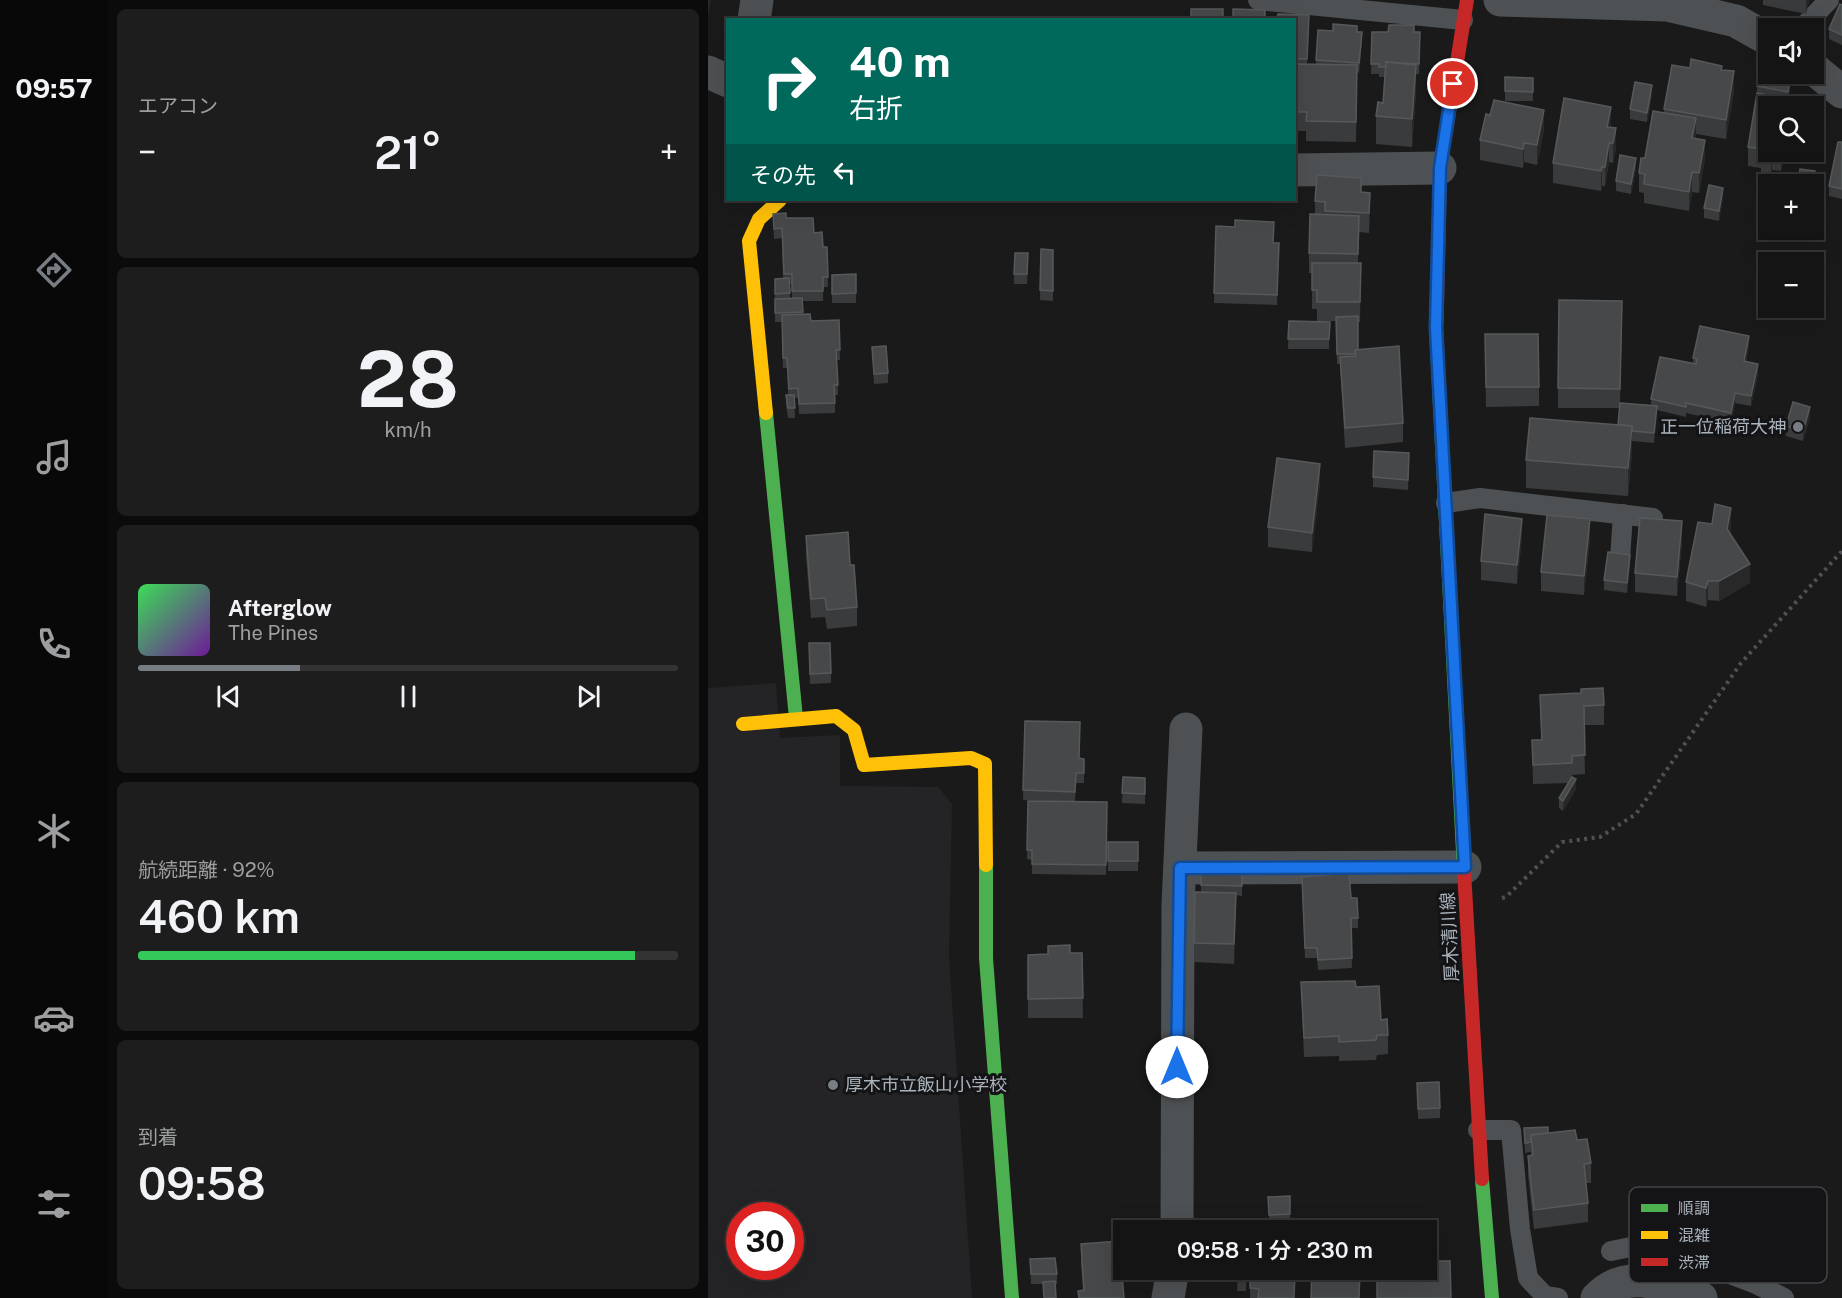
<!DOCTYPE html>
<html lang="ja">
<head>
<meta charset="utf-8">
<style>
  body { margin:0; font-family:"Public Sans","Noto Sans JP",sans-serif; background:#1d1d1d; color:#f1f3f6; height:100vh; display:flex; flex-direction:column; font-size:22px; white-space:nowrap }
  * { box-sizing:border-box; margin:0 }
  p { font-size:20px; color:#9d9ea0 }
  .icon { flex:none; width:33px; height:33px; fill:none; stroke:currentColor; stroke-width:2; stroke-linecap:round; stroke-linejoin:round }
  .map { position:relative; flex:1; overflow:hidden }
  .drawer { display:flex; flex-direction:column; gap:9px; padding:9px; background:#0b0b0b; width:600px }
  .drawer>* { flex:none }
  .guide { position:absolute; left:18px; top:18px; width:570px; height:183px; border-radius:0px; box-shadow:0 6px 24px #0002,0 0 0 2px #333334; background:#00695c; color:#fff; overflow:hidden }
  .fabs { position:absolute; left:1050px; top:18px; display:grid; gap:12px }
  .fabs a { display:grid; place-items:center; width:66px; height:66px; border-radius:0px; background:#141414; box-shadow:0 6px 24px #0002,0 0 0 2px #333334; font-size:30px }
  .speed { position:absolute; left:18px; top:1202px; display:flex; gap:12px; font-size:30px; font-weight:700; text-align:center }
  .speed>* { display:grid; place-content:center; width:78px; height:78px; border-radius:50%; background:#141414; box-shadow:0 6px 24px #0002,0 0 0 2px #333334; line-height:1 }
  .speed .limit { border:9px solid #d22; background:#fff; color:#111 }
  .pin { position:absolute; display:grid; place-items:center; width:51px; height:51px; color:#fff; margin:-26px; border:3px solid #fff; border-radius:50%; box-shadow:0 2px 6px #0007 }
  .me { position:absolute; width:66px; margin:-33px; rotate:0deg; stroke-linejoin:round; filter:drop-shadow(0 0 4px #0008) }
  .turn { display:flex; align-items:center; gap:21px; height:126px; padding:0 24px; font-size:27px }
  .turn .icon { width:78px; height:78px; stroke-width:2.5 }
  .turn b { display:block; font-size:42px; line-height:51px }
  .then { display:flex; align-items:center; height:57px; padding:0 24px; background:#0003; gap:12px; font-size:22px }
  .big { font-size:45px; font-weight:600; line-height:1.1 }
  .drawer .tile { flex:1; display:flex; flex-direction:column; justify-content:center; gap:9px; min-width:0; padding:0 21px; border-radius:9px; background:#1d1d1d }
  .drawer .dial { align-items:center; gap:0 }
  .dial b { font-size:78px; line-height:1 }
  .song { display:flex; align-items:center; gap:18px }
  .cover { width:72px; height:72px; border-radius:9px; background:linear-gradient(135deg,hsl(130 70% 55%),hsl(280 70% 35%)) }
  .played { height:6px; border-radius:3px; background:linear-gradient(90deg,#787d83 30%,#333334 30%) }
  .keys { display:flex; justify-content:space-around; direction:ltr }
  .heat { display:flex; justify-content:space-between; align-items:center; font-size:33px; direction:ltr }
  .charge { height:9px; border-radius:4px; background:linear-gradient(90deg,#34c759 92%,#333334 0) }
  .trip { position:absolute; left:405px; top:1220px; width:324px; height:60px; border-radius:0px; background:#141414; box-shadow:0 6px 24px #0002,0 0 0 2px #333334; font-weight:600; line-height:60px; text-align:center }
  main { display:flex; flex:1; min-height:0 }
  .dock { display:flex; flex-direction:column; width:108px; justify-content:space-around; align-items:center; background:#080808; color:#9d9ea0 }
  .dock .icon { width:42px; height:42px }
  .dock .on { color:#787d83 }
  .dock b { font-size:27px; color:#f1f3f6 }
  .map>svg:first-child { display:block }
  .built { fill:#242426; fill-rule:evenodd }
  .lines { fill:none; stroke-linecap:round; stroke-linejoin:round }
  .path { stroke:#505155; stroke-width:4; stroke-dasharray:3 4.5; stroke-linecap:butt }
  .lane { stroke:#4e5153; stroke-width:20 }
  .street { stroke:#4e5153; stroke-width:33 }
  .fast { stroke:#4caf50; stroke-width:14 }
  .slow { stroke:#ffc107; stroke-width:14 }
  .jam { stroke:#c62828; stroke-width:14 }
  .wall { fill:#3a3b3c; fill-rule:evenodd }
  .shaded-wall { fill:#282828 }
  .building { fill:#464849; stroke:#56595b; stroke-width:1.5 }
  .route-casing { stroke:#114b97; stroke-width:15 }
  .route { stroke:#1a73e8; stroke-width:10 }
  .poi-dot { fill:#787d83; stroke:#141416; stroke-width:2 }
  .labels { text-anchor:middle; stroke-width:6; stroke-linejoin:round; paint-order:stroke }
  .poi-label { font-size:18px; fill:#aab3bc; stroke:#141416; text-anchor:end }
  .street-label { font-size:18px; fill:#aab3bc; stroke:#141416 }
  .key { fill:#141416; stroke:#414448; stroke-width:1.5 }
  .key-label { font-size:16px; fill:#aab3bc }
</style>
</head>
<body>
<main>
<nav class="dock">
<b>09:57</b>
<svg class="icon on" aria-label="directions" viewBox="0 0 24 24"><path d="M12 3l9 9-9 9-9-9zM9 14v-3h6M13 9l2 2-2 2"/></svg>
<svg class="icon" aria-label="music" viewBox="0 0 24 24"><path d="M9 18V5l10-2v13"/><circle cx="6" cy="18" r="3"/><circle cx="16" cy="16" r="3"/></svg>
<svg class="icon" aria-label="phone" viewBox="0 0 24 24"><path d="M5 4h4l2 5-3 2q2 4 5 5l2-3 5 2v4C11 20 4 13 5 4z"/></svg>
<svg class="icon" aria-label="climate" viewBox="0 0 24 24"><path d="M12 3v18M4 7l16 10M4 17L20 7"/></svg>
<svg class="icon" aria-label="car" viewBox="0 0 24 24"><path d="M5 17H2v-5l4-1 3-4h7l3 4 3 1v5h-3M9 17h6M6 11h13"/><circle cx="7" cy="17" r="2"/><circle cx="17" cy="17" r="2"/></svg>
<svg class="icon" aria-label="filters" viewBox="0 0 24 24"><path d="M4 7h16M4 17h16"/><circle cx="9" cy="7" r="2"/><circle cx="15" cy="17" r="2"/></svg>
</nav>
<section class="drawer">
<div class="tile"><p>エアコン</p>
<div class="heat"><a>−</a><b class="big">21°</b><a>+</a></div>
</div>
<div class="tile dial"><b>28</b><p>km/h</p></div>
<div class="tile">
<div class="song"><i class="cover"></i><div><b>Afterglow</b><p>The Pines</p></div></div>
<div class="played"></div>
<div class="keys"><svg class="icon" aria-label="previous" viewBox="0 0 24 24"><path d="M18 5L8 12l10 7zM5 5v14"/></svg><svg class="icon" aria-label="pause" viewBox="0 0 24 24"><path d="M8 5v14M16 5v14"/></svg><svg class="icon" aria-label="next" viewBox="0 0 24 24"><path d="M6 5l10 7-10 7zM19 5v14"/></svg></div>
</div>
<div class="tile"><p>航続距離 · 92%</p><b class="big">460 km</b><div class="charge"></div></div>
<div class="tile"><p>到着</p><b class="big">09:58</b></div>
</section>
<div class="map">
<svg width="1134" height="1298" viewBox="0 0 1134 1298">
  <rect width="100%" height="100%" fill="#1a1a1a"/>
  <path class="built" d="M68,683L72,738L132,735V786L230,787L244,804L241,956L264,1298H0V688ZM32,1215H82V1266H32Z"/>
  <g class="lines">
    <path class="path" d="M794,898L798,897L854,842L892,837L928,814L1033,663L1134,551"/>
    <g class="lane">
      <path d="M550,0L755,20"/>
      <path d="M1094,28L1121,0"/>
      <path d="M738,503L772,498L945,518"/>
      <path d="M912,559L915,514"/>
      <path d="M770,1130H803L812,1229L820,1278L837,1296L850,1298"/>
      <path d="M903,1251L923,1247L985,1260L1048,1284L1076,1298"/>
    </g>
    <g class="street">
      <path d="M792,0L959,5L1028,21L1060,39"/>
      <path d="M46,20L49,0"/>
      <path d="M1106,69L1134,92"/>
      <path d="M0,72L20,81"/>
      <path d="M586,170L732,168"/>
      <path d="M472,868L757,867"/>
      <path d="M469,1230L470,905L478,729"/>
      <path d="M460,1298L465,1269"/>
      <path d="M889,1298C920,1266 958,1286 993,1298"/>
    </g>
    <g class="fast">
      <path d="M729,306L728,328L756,871"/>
      <path d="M58,413L88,718"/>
      <path d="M278,865V958L304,1298"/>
      <path d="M774,1179L784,1298"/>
    </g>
    <g class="slow">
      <path d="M58,413L41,241L51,219L72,200"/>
      <path d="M35,724L128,716L146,730L156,765L263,758L277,764L278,865"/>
    </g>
    <g class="jam">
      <path d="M729,306L732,168L759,0"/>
      <path d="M756,871L774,1179"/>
    </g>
  </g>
  <g class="wall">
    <path d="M1055,0H1101L1098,14L1055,5Z"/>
    <path d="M1134,5V45L1121,39V29Z"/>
    <path d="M586,20L601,25L599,64H608L610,30L649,32L654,42L651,73L649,72L648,142L598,141V131H588L589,69H586Z"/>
    <path d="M664,32H706L712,42L711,74H708V93L704,147L668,144V116L675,103L677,77H671V74H663Z"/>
    <path d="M982,68L1014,70L1026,91L1018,139L988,134V138L997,159L991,193L984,192L981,211L936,203V193L931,192V173L956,113V109Z"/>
    <path d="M797,77L825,78V101H797Z"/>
    <path d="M1049,86L1082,91L1080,102H1078V106L1060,152H1077L1073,171L1064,170L1063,174L1053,172V168L1040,166V147L1049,96Z"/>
    <path d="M944,95L939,122L922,119V109Z"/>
    <path d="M903,127L908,148L905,163L901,162L897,186H894L893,191L845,183V163Z"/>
    <path d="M836,130L829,165L816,162L815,168L772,160V140Z"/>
    <path d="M1134,142V199L1121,196V186Z"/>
    <path d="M928,168L923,194L908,191V181Z"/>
    <path d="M1107,171L1106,184H1091V177Z"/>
    <path d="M653,192L662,212L661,233L651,232L650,263H653L652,322H650V350L695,423V442L637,448L632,364H629L628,321H609V309H604V273H601V253L607,214V201Z"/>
    <path d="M1015,198L1011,221L996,218V208Z"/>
    <path d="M65,214L78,218L106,233L115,247H119L120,287H115V301H95V314L103,321L131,320L132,360H129L130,395H127V413L91,414L90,398H86L87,418H80L78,405V395H80L79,368H75L74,322H67V279H75L74,238L66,239ZM82,284H84V298H82Z"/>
    <path d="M508,226L565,243H571L569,305L506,303Z"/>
    <path d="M333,249L345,250V301L332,300Z"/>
    <path d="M320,263L319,284H306V274Z"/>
    <path d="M148,274V303H124V275Z"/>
    <path d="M914,320L912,403L943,405V399L985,364V358L1041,346L1038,361L1050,374L1043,406L1027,403L1023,423L978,413V417L949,410L946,443L924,441V454L920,496L818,488V460L910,425L911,408H850V388Z"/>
    <path d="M581,321L622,322L621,349H580Z"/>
    <path d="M777,334L831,387V406L778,407Z"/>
    <path d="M164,347L180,373V383L166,384Z"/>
    <path d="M1102,417L1095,441L1078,436V426Z"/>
    <path d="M701,463L700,490L665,487V477Z"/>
    <path d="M612,483L604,552L560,547V527Z"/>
    <path d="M1023,527L1022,533L1042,583L1011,601L1000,600L998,607L978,601V582Z"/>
    <path d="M98,536L142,565L149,607V626L119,629L117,617L103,618L98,555Z"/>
    <path d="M814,538L809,584L773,580V561Z"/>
    <path d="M882,539L876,595L833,591V572Z"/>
    <path d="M974,541L969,596L927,592V573Z"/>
    <path d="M922,565L919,593L896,590V580Z"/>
    <path d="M101,643L123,673V683L102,684Z"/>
    <path d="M832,695L896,705V725H876L877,774L864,775L868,789L855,811L851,808V798L860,783L825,784L824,740H833Z"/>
    <path d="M317,721L371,758L376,759V783H368L367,802L315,800Z"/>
    <path d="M415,777L437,778V804L414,803Z"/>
    <path d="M320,801L399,802L398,875L324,874V860L319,859Z"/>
    <rect x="400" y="842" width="30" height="29"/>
    <path d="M534,868V896L528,895L526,964L486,962V943L493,892V885Z"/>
    <path d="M594,887L643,898L650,918V928H643L644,968L610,970L609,958H597Z"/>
    <path d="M362,953H374L375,1018H320V955Z"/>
    <path d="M593,982L648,987L673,1020L680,1035V1054L669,1055L668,1060L631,1061V1056L596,1057Z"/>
    <path d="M709,1083L732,1108V1118L710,1119Z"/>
    <path d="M816,1128L869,1140L883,1163V1183H878L880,1203V1222L826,1229L820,1175V1156L823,1155V1152L817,1153Z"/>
    <path d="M582,1196V1224H567L561,1219L560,1197Z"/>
    <path d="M373,1244L416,1298H370V1291L375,1290L373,1263Z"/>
    <path d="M322,1259L349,1274V1284H323Z"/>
    <path d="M530,1269H539L538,1291H529Z"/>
    <path d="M540,1269L586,1298H542V1282H540Z"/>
  </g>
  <g class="shaded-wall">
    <path d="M0,0H3L0,15Z"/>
    <path d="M1098,0H1101L1098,14Z"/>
    <path d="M708,65V93L704,147V119Z"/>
    <path d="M1026,71V91L1018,139V120Z"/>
    <path d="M1082,81V91L1080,102V92Z"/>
    <path d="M944,85V95L939,122V113Z"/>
    <path d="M903,107V126L899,146V127Z"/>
    <path d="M836,110V130L829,165V145Z"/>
    <path d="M988,118V137L984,157V138Z"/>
    <path d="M908,128V148L905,163V143Z"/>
    <path d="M997,140V159L991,193V173Z"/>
    <path d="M816,143V162L815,168V149Z"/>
    <path d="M901,143V162L897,186V167Z"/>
    <path d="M1064,152V170L1063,174V154Z"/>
    <path d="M1073,152H1077V153L1073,171Z"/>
    <path d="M928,158V168L923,194V184Z"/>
    <path d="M894,167V186L893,191V171Z"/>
    <path d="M984,172V192L981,211V192Z"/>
    <path d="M1015,188V198L1011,221V211Z"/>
    <path d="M662,193V212L661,233V213Z"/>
    <path d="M1041,336V346L1036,371V361Z"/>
    <path d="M1050,364V374L1043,406V396Z"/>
    <path d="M1027,393V403L1023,423V413Z"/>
    <path d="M949,406V416L946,443V433Z"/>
    <path d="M1102,407V417L1095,441V431Z"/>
    <path d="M924,426V454L920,496V468Z"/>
    <path d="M612,464V483L604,552V533Z"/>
    <path d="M1023,508V527L1019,548V529Z"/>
    <path d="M814,519V538L809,584V565Z"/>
    <path d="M882,519V539L876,595V576Z"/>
    <path d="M974,521V541L969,596V577Z"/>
    <path d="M922,555V565L919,593V583Z"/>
    <path d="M1042,564V583L1011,601V581Z"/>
    <path d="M1000,581V600L998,607V588Z"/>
    <path d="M868,779V789L855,811V801Z"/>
    <path d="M528,893V912L526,964V944Z"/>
  </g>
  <g class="building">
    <path d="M1132,4L1134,5V35L1121,29Z"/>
    <rect x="483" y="9" width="32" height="11"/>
    <path d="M525,9L557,10V20H525Z"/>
    <path d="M570,14L601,15L599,59H586V20H569Z"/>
    <path d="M625,24L649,26V32H654L651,63L608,60L610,30L625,31Z"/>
    <path d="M681,25H706V32H712L711,64L678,62V67H671L672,64H663L664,32H680Z"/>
    <path d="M983,59L1014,66L1013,70L1026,71L1018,120L956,109L964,65L982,68Z"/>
    <path d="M678,62L708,65L704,119L668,116L670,102L675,103Z"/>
    <path d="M589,64L649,65L648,122L598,121L599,112H588Z"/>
    <path d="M1050,75L1082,81L1080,92L1049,86Z"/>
    <path d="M797,77L825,78V92L797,91Z"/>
    <path d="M927,82L944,85L939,113L922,109Z"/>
    <path d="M1049,93L1078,98L1077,106H1060V152H1064L1063,154L1053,153V149L1040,147Z"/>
    <path d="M856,98L903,107L899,127L908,128L905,143H901L897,167H894L893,171L845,163Z"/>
    <path d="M786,100L836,110L829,145L816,143L815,149L772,140L778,114L782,115Z"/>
    <path d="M945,111L988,118L984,138L997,140L991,173L984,172L981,192L936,184L937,174L931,173L933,158H937Z"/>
    <path d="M1130,142H1134V189L1121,186Z"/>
    <path d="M912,155L928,158L923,184L908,181Z"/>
    <path d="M1092,169L1107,171L1105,179L1091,177Z"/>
    <path d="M609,175L653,178V192L662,193L661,213L617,211V202L607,201Z"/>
    <path d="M1001,185L1015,188L1011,211L996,208Z"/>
    <path d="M78,213V218H105L106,233L114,232L115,247H119L120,277H115V291H84V274H76L74,228L66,229L65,214Z"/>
    <path d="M602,214L651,216L650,254L601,253Z"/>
    <path d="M527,220L566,222L565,243H571L569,295L506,293L508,226L527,227Z"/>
    <path d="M333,249L345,250V291L332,290Z"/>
    <path d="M307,253H320L319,274H306Z"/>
    <path d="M604,263H653L652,302H609V290H604Z"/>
    <path d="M148,274V293L124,294V275Z"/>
    <path d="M81,278L82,293L67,294V279Z"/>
    <path d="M94,298L95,312L67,313V299Z"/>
    <path d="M851,300L914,301L912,389L850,388Z"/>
    <path d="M102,314L103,321L131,320L132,350H128L130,385H126L127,403L91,404L90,388L81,389L79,358H75L74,315Z"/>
    <path d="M650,316V350H647V354H629L628,317Z"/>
    <path d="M581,321L622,322L621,339H580Z"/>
    <path d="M992,326L1041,336L1036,361L1050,364L1043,396L1027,393L1023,413L978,403V407L943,399L952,357L988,364L989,359L985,358Z"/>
    <path d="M777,334H830L831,387H778Z"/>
    <path d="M178,346L180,373L166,374L164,347Z"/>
    <path d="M691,346L695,423L637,428L632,357L648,356L647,350Z"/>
    <path d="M78,395H86L87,408H80Z"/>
    <path d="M1085,402L1102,407L1095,431L1078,426Z"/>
    <path d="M912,403L949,406L946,433L924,431V426L910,425Z"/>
    <path d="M822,418L924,426L920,468L818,460Z"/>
    <path d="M666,451L701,453L700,480L665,477Z"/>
    <path d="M569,458L612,464L604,533L560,527Z"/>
    <path d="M1007,504L1023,508L1019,529L1042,564L1011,581H1000L998,588L978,582L990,522L1004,524Z"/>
    <path d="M777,514L814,519L809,565L773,561Z"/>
    <path d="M839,515L882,519L876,576L833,572Z"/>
    <path d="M932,518L974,521L969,577L927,573Z"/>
    <path d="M140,532L142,565H146L149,607L119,610L117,598L103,599L98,536Z"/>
    <path d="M900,552L922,555L919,583L896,580Z"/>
    <path d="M101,643H122L123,673L102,674Z"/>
    <path d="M895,688L896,705L876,706L877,755L864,756V763L825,765L824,740H834L832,695L873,693V689Z"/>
    <path d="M317,721L372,722L371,758L376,759V773H368L367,792L315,790Z"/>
    <path d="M415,777L437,778V794L414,793Z"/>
    <path d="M864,777L868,779L855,801L851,798Z"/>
    <path d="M320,801L399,802L398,865L324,864V850H319Z"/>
    <rect x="400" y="842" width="30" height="19"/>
    <path d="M493,868H534V886L493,885Z"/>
    <path d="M641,873L643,898H649L650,918H643L644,958L610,960L609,948H597L594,877Z"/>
    <path d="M487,892L528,893L526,944L486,943Z"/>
    <path d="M362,945V953H374L375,998L320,999V955L340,954V946Z"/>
    <path d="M647,981L648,987L671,986L673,1020L679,1019L680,1035H669L668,1040L631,1042V1036L596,1038L593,982Z"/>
    <path d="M731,1082L732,1108L710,1109L709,1083Z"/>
    <path d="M840,1127V1134L823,1135V1142L817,1143L816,1128Z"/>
    <path d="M867,1130L869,1140L879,1139L883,1163L876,1164L880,1203L826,1210L820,1156L825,1155L823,1135Z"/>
    <path d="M582,1196V1214L561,1215L560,1197Z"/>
    <rect x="556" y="1219" width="11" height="11"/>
    <path d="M411,1241L416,1298H371L370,1291L376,1290L373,1244Z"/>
    <path d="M347,1258L349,1274H323L322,1259Z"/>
    <path d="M718,1261H742L743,1298H669V1269H718Z"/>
    <path d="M530,1269H539L538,1281H529Z"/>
    <path d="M540,1269H577L587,1271L586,1298H550L551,1289L542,1288V1272H540Z"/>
    <path d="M604,1269H652L651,1298H603Z"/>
    <path d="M347,1281L348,1298H336L335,1282Z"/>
  </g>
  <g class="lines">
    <g class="route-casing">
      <path id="route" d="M469,1067L472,868L757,867L728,328L732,168L745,84"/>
    </g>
    <use href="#route" class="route"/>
  </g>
  <g class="poi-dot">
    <circle cx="1090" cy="427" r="6"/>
    <circle cx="125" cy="1085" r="6"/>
  </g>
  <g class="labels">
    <g class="poi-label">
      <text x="1078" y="433">正一位稲荷大神</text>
      <text x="137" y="1091" text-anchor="start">厚木市立飯山小学校</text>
    </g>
    <g class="street-label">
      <text transform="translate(742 937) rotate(-93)" y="6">厚木清川線</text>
    </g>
  </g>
  <rect x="921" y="1187" width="198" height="96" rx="9" class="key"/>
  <rect x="933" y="1204" width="27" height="8" fill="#4caf50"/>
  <rect x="933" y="1231" width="27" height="8" fill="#ffc107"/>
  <rect x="933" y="1258" width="27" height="8" fill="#c62828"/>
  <g class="key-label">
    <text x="970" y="1214">順調</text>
    <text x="970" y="1241">混雑</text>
    <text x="970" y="1268">渋滞</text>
  </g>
</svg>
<div class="fabs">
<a><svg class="icon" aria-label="sound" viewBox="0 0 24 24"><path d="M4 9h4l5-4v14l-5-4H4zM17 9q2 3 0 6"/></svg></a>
<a><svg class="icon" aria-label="search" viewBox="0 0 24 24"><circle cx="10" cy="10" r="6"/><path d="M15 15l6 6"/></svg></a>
<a>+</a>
<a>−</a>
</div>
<div class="speed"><div class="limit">30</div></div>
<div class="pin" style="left:745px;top:84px;background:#d93025"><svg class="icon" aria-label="arrive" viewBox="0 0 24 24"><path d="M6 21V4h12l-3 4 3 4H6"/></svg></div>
<svg class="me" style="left:469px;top:1067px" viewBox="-20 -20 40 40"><circle r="19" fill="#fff"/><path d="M0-13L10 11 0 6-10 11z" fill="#1a73e8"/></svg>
<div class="trip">09:58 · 1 分 · 230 m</div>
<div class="guide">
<div class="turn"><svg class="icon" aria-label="right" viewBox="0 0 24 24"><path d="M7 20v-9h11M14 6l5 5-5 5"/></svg><div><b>40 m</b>右折</div></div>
<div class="then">その先<svg class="icon" aria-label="left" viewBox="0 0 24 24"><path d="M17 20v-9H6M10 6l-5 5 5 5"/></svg></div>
</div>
</div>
</main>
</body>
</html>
